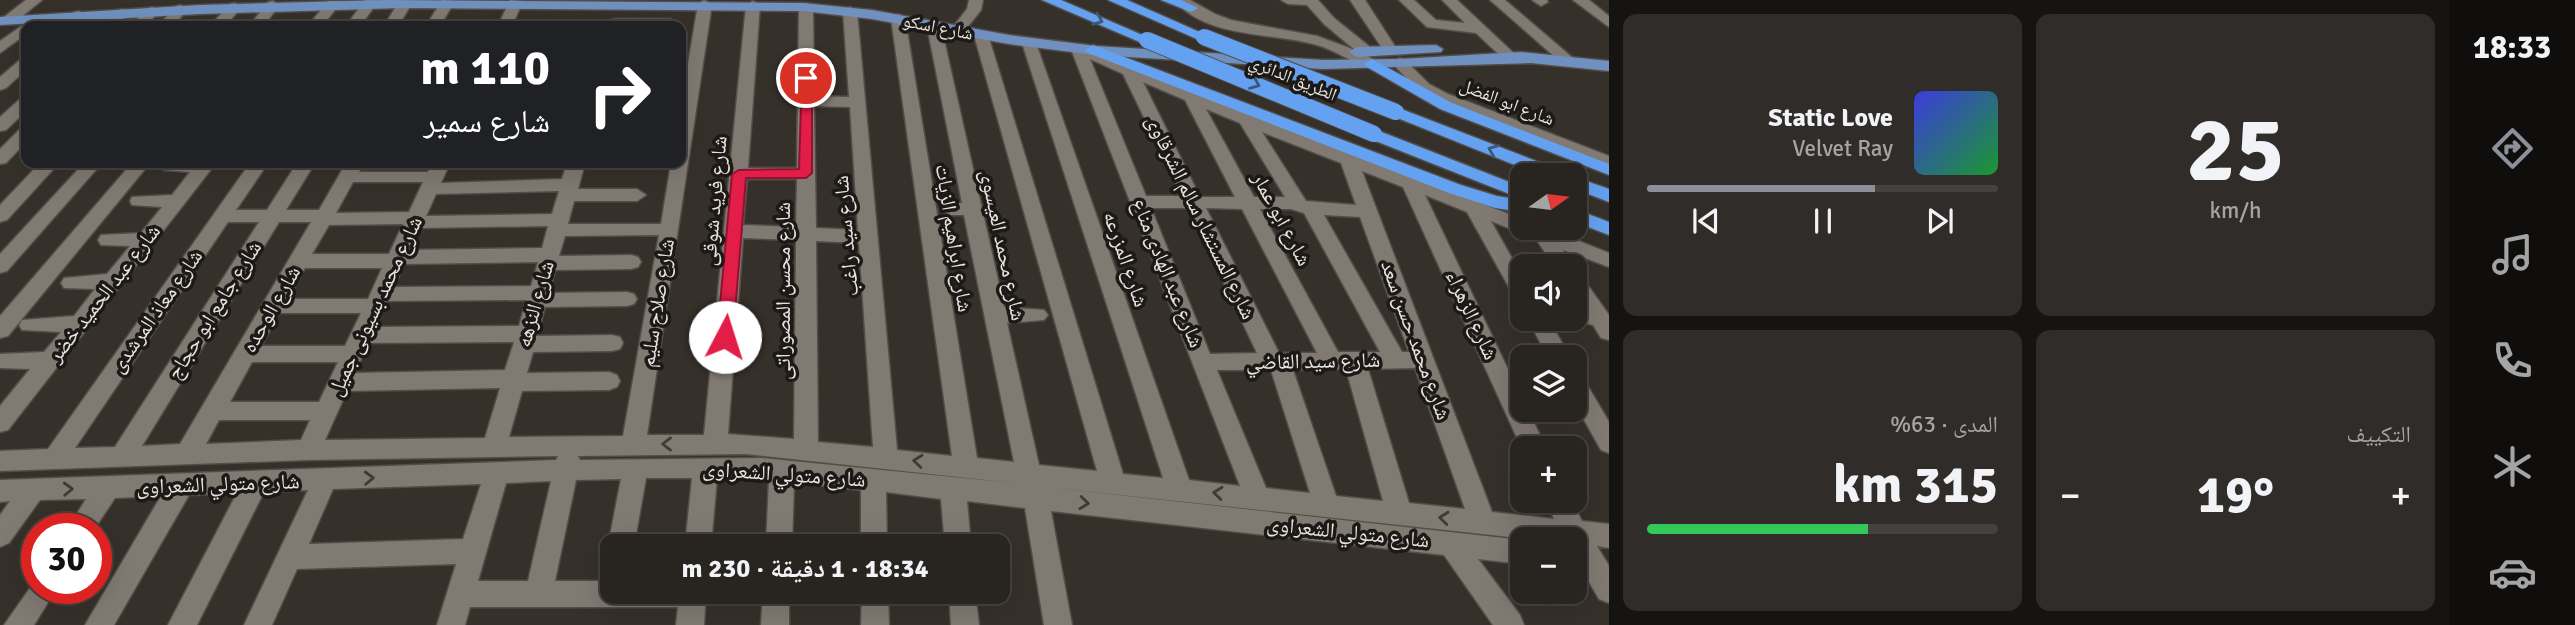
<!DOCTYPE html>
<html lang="ar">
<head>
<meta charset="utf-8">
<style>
  body { margin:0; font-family:Signika,"Noto Naskh Arabic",sans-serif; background:#302c29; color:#f1f3f6; direction:rtl; height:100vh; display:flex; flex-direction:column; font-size:26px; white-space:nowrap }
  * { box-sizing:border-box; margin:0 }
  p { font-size:23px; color:#a5a4a5 }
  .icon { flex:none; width:38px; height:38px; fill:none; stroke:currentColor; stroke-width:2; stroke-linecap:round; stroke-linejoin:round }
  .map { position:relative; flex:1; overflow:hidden; direction:ltr }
  .drawer { display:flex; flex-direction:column; gap:14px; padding:14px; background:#161412; width:840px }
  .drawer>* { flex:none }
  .hud { position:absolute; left:21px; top:21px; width:665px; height:147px; border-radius:14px; box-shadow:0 7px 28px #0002,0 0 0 2px #44413e; direction:rtl; background:#202124; color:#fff; overflow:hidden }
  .needle { width:46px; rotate:76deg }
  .tools { position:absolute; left:1510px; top:163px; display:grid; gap:14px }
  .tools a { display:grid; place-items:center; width:77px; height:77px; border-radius:14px; background:#282420; box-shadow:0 7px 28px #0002,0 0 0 2px #44413e; font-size:35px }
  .speed { position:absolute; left:21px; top:513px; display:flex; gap:14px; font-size:35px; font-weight:700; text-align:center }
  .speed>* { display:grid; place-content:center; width:91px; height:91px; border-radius:50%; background:#282420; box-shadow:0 7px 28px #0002,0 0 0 2px #44413e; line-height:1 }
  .speed .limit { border:10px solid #d22; background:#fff; color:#111 }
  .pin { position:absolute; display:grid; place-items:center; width:60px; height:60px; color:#fff; margin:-30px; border:4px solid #fff; border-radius:50%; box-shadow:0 2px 7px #0007 }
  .me { position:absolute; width:77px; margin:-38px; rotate:5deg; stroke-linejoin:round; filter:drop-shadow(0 0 5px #0008) }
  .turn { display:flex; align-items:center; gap:24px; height:147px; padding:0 21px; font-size:32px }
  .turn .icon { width:91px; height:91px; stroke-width:2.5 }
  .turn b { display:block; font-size:49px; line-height:60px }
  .big { font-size:52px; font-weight:700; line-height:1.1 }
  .drawer .card { flex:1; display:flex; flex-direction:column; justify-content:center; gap:10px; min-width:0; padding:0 24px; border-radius:14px; background:#302c29 }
  .drawer .dial { align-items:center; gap:0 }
  .dial b { font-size:91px; line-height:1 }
  .song { display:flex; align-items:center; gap:21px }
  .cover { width:84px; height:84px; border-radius:10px; background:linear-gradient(135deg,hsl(240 70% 55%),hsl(130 70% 35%)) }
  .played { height:7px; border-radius:4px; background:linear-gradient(90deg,#8c9099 65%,#44413e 65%) }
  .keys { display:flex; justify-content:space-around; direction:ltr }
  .heat { display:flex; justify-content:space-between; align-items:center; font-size:38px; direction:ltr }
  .charge { height:10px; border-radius:5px; background:linear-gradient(90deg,#34c759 63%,#44413e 0) }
  .drawer .tiles { flex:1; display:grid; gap:14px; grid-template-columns:repeat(2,1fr) }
  .trip { position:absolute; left:600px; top:534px; width:410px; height:70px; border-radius:14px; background:#282420; box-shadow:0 7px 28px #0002,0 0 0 2px #44413e; font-weight:700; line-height:70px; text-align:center; direction:rtl }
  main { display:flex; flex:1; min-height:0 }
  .dock { display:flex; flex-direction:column; width:126px; justify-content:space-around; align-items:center; background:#100e0d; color:#a5a4a5 }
  .dock .icon { width:49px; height:49px }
  .dock .active { color:#8c9099 }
  .dock b { font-size:32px; color:#f1f3f6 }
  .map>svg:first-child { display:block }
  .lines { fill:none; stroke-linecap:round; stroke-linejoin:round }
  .minor-casing { stroke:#524d48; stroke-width:3 }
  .major-casing { stroke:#524d48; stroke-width:3 }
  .highway-casing { stroke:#524d48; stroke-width:3 }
  .minor { fill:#817a73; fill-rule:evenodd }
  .major { fill:#7091bf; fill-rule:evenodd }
  .highway { fill:#65a1f1; fill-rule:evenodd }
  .highway-bridge-casing { stroke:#524d48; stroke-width:18; stroke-linecap:butt }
  .highway-bridge { stroke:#65a1f1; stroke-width:16 }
  .oneway { stroke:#3d5679 }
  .oneway2 { stroke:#3f3b37 }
  .route { fill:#e11d48; stroke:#92132f; stroke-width:2 }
  .labels { text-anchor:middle; stroke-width:7; stroke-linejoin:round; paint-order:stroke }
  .far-street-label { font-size:18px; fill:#e7e4e0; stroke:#1c1916 }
  .street-label { font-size:21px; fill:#e7e4e0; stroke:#1c1916 }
</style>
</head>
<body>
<main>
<nav class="dock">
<b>18:33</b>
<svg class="icon active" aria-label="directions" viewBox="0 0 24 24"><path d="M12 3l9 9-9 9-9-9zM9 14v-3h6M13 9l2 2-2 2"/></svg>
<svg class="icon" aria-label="music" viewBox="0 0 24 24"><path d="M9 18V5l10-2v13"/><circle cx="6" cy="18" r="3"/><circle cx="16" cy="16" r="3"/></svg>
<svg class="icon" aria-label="phone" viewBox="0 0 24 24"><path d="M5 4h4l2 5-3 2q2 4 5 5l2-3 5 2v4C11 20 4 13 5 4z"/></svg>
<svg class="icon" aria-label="climate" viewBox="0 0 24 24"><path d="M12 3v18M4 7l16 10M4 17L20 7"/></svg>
<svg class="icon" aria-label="car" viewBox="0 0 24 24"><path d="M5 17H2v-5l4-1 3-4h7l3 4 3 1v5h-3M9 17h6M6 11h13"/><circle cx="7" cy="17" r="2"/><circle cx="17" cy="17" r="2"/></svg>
</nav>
<section class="drawer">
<div class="tiles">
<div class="card dial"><b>25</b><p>km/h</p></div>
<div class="card">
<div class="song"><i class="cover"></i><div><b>Static Love</b><p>Velvet Ray</p></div></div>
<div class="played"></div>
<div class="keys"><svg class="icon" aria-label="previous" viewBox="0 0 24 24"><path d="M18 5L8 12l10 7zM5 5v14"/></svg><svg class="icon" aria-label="pause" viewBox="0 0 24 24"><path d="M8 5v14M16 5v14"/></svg><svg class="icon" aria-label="next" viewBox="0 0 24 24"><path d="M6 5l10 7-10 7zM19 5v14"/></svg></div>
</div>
<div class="card"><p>التكييف</p>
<div class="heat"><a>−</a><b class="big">19°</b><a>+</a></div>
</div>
<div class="card"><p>المدى · 63%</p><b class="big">315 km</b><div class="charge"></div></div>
</div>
</section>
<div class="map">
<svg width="1609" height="625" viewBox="0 0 1609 625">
  <rect width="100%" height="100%" fill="#36302a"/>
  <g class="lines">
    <g class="minor-casing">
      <g id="minor">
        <path d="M26,0H42L14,23H4V17Z"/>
        <path d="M365,0H375L377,3L360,26H346Z"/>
        <path d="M400,0L413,2L398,26H384Z"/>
        <path d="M442,0L455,1L440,26H426Z"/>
        <path d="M510,0L523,1L512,26H498Z"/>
        <path d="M704,0L712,4L647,435H704L746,5L753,1L760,5L748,168H797L799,7L806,3L813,7L814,96L849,97L843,11L850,7L857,11L897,450L952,456L891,18L898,14L905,18L977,458L1014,462L964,215H948L939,209L948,203H962L927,26L934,22L941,26L1004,307L1044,310L1048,315L1044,320L1007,323L1039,465L1097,471L974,35L981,31L988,35L1123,474L1163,478L1022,43L1029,39L1036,43L1189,480L1240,486L1071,49L1078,45L1252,116L1522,219V228L1549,229L1609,253V267L1563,250L1574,266H1554L1536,239L1491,221L1522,276V300L1515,298L1467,212L1425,195L1522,399V410H1528L1546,448L1522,449L1403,187L1362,171L1492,512L1554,519L1546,500H1571L1582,521L1609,524V548L1597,546L1609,566V603L1599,599L1575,558V539H1529L1047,487L1522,540V564L1478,559L1520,615L1524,625H1493L1444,555L1051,511L1072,625H1044L1025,508L967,501L971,546H945L941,499L886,492L887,546H861V490L794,482L792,546H766L769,479L717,478L711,546H685L692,478H646L634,546H612V555L608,546L621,479L576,480L555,581H612V592H706L704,625H676L678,607H470L465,625H437L456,564L297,569L272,625H244L308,490L264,492L197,625H168L237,493L189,495L114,625H85L161,496L115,498L95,528H68L86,499L40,500L9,543L0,547V515L10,501L0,502V480L556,460L558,456L308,460L0,471V451L48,449L250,163H268L236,210H267L297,163H315L286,210H319L346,163H364L359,172H428L432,163H450L441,183L562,179L567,163H585L578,189H637L646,195L637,201H574L568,224H661L671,163H681V106L698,4ZM1090,59L1123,74L1182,196H1146ZM1143,82L1185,100L1235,197H1200ZM814,106L850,107L858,230L816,228ZM1206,109L1240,123L1285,197H1254ZM1262,132L1341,163L1356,205L1306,201ZM747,179H797L796,227L743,225ZM353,182H423L409,212L336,213ZM559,191L552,214L426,216L436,194ZM1151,208H1188L1257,353L1210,354ZM1206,208L1242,209L1317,353H1279ZM1260,209H1291L1304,213L1380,352H1338ZM1324,215L1360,217L1409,352H1402ZM228,222H259L115,447L75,448ZM279,222H311L180,444L142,446ZM403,224L389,254H312L329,225ZM548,226L542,248L410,250L420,228ZM659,235L623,436L509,437L522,391L609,390L617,387L620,381L617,375L609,372L527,373L533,352L612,351L620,349L623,343L620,337L612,335L537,336L545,307L627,306L634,304L637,299L634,294L627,292L549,293L555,270L631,269L638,267L641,262L638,257L631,255L559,256L565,236ZM743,238L796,240L794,439L728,434ZM816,241L859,243L873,447L818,442ZM538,262L531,286L394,287L404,264ZM305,268H382L368,299H288ZM387,301L526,300V301L519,326L376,327ZM279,313H361L345,346H261ZM514,342L505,370L355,373L368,343ZM252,362H338L319,402H230ZM1415,368L1465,509L1409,503L1368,369ZM1331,369H1346L1383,501L1336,496L1293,370ZM1217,370H1271L1310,493L1266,488ZM500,388L485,438L325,440L347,391ZM219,420H310L301,440L206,444ZM746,454L1023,484L761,458L580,460L578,456ZM551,481L528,581H478L506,483ZM481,484L463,539L309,544L333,489Z"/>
        <path d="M969,0H983L981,10L962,34H952L950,31L967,9Z"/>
        <path d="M1174,0H1190L1215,14L1231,20L1317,36L1355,50L1324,24L1307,5L1288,4L1281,0H1318L1334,18L1370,47L1373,50L1365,54L1380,64L1372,69C1353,64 1336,50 1317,45C1272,32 1207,39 1174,0Z"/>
        <path d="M1350,0H1365L1367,3L1396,48L1394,51H1384Z"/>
        <path d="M1399,0H1414L1436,20L1465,23L1442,0H1457L1520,59L1517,62H1507L1476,33L1427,27Z"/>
        <path d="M1490,0H1505L1574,59L1577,62L1574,65H1564Z"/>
        <path d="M1532,0H1547L1548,2L1541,6Z"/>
        <path d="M1573,0H1589L1609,16V27Z"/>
        <path d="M273,1L280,5L263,26H249L268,2Z"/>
        <path d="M328,1H338L340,4L322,26H308Z"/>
        <path d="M235,3L242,7L225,26H210L230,4Z"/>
        <path d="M181,5L188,9L173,26H158L176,6Z"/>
        <path d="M153,7L160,11L145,26H130L148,8Z"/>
        <path d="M123,9L130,13L116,26H101L118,10Z"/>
        <path d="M79,11L86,15L75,26H60L74,12Z"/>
        <path d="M616,19H670L677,23L674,26H611L609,23L611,20Z"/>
        <path d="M26,23L33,26H26V34L0,53V41Z"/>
        <path d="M26,57V70L6,88L0,90V77L21,59Z"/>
        <path d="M1400,58L1405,60L1429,84L1448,94L1609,156V167L1436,100L1417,90L1395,66L1392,63L1395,60Z"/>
        <path d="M26,97V111L6,130L0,131V117L20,99Z"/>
        <path d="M26,128V142L6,163L0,164V149L20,129Z"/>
        <path d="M40,163H59L7,220L0,222V205Z"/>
        <path d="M84,163H102L7,271L0,273V254Z"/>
        <path d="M132,163H150L8,336L0,338V316Z"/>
        <path d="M163,163H216L8,430L0,432V406L30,369L0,368V354L44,352L61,332L22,330L19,325L22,320L74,316L95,289L64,288L61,283L64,278L107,274L130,246L101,245L98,240L101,235L141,233L162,207L132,205L130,201L132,197L172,195L190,172L164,170L161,166Z"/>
        <path d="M1575,275L1582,277L1609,315V340L1601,338L1593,325L1566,318H1575V307L1582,308L1575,298Z"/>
        <path d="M1527,318H1548L1570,357H1548Z"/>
        <path d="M1575,375L1583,378L1609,422V453L1601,450L1575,404Z"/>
        <path d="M37,578V588H57L34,625H4Z"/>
        <path d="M763,592H789V625H761Z"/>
        <path d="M862,592H888L889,625H861Z"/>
        <path d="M949,592H975L979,625H951Z"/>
      </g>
    </g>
    <g class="major-casing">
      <g id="major">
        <path d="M386,0L803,3L872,10L1009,35L1096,46L1323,60L1400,59L1521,52L1609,61V71L1531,63L1323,69L1096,55L1009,44L872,19L803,11L402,8L200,14L0,25V17L200,5Z"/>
        <path d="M1436,45L1443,49L1441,52L1357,57L1349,52L1357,47Z"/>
      </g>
    </g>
    <g class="highway-casing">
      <g id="highway">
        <path d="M1042,0H1061L1154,40L1152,43H1142Z"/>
        <path d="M1108,0H1127L1211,37L1209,40H1199Z"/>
        <path d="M1161,0H1181L1198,8L1191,12Z"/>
        <path d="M1093,45L1461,185L1497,196L1522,200V212L1495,208L1449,193L1088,53L1085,50Z"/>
        <path d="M1372,59L1452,103L1609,164V175L1440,109L1367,67L1364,64Z"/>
        <path d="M1396,107L1562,171L1565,175H1540L1390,115L1388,112Z"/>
        <path d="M1374,129L1522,187V199L1368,138L1366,134Z"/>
        <path d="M1575,177L1609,189V202L1575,189Z"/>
        <path d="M1575,209L1609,222V235L1575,222Z"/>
      </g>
    </g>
    <use href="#minor" class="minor"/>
    <use href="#major" class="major"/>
    <use href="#highway" class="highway"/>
    <g class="highway-bridge-casing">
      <g id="highway-bridge">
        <path d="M1204,37L1396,112"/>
        <path d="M1147,40L1374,134"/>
      </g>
    </g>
    <use href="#highway-bridge" class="highway-bridge"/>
  </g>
  <defs><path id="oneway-chevron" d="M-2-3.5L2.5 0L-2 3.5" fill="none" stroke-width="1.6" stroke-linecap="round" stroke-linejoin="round" transform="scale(1.75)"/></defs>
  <g class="oneway">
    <use href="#oneway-chevron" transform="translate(1098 20) rotate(22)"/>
    <use href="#oneway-chevron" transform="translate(1255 84) rotate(22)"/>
    <use href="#oneway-chevron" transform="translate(1493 150) rotate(-158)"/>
  </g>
  <g class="oneway2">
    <use href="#oneway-chevron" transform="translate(667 444) rotate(180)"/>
    <use href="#oneway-chevron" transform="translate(918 461) rotate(-174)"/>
    <use href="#oneway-chevron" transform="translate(369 478) rotate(-2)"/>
    <use href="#oneway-chevron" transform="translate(68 489) rotate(-2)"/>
    <use href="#oneway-chevron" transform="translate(1218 493) rotate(-174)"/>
    <use href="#oneway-chevron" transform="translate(1084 503) rotate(6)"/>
    <use href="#oneway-chevron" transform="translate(1444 518) rotate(-174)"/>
  </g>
  <path class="route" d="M802,75L812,78V173L806,178H746L733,337L725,343L717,337L732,174L739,170L799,169Z"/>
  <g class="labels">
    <g class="far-street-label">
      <text transform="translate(938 27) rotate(11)" y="6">شارع اسكو</text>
      <text transform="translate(1293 78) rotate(22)" y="6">الطريق الدائري</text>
      <text transform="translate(1507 102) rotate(21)" y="6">شارع ابو الفضل</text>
    </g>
    <g class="street-label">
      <text transform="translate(714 201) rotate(-85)" y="7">شارع فريد شوقى</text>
      <text transform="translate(1201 217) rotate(64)" y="7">شارع المستشار سالم الشرقاوى</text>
      <text transform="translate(1282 219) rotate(62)" y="7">شارع ابو عمار</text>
      <text transform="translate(846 236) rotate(-95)" y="7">شارع سيد راغب</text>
      <text transform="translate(954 238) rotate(81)" y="7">شارع ابراهيم الزيات</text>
      <text transform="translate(1003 245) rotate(78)" y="7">شارع محمد العيسوى</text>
      <text transform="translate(1126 259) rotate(71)" y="7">شارع المزرعه</text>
      <text transform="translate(1168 273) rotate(68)" y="7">شارع عبد الهادى مناع</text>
      <text transform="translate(783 291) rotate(-90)" y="7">شارع محسن المصوراتى</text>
      <text transform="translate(104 293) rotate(-52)" y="7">شارع عبد الحميد خضر</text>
      <text transform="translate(657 303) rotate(-81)" y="7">شارع صلاح سليم</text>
      <text transform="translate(535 304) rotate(-74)" y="7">شارع النزهه</text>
      <text transform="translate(375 306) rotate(-65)" y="7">شارع محمد بسيونى جميل</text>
      <text transform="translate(271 309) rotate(-60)" y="7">شارع الوحده</text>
      <text transform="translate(214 310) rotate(-58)" y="7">شارع جامع ابو حجاج</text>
      <text transform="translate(156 311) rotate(-55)" y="7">شارع معاذ المرشدى</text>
      <text transform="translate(1472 315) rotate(65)" y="7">شارع الزهراء</text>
      <text transform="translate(1416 340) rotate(70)" y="7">شارع محمد حسن سعد</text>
      <text transform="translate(1313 361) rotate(-1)" y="7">شارع سيد القاضي</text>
      <text transform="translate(784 474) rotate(4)" y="7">شارع متولي الشعراوى</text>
      <text transform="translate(218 484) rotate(-2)" y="7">شارع متولي الشعراوى</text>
      <text transform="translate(1348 532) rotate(6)" y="7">شارع متولي الشعراوى</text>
    </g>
  </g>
</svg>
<div class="tools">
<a><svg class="needle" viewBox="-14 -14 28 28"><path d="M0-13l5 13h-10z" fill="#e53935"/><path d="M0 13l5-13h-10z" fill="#a5a4a5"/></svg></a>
<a><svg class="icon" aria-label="sound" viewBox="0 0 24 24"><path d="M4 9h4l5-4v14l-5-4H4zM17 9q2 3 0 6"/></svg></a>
<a><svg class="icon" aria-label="layers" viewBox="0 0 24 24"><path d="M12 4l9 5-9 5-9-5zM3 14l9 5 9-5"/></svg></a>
<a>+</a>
<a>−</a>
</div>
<div class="speed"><div class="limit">30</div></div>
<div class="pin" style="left:806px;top:78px;background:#d93025"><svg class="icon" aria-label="arrive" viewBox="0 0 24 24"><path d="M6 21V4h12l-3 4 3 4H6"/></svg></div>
<svg class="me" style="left:725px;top:337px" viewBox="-20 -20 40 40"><circle r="19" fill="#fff"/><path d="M0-13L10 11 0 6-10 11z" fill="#e11d48"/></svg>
<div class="trip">18:34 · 1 دقيقة · 230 m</div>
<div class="hud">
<div class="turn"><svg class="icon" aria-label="right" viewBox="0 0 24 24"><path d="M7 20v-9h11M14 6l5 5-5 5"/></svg><div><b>110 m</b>شارع سمير</div></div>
</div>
</div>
</main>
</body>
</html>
